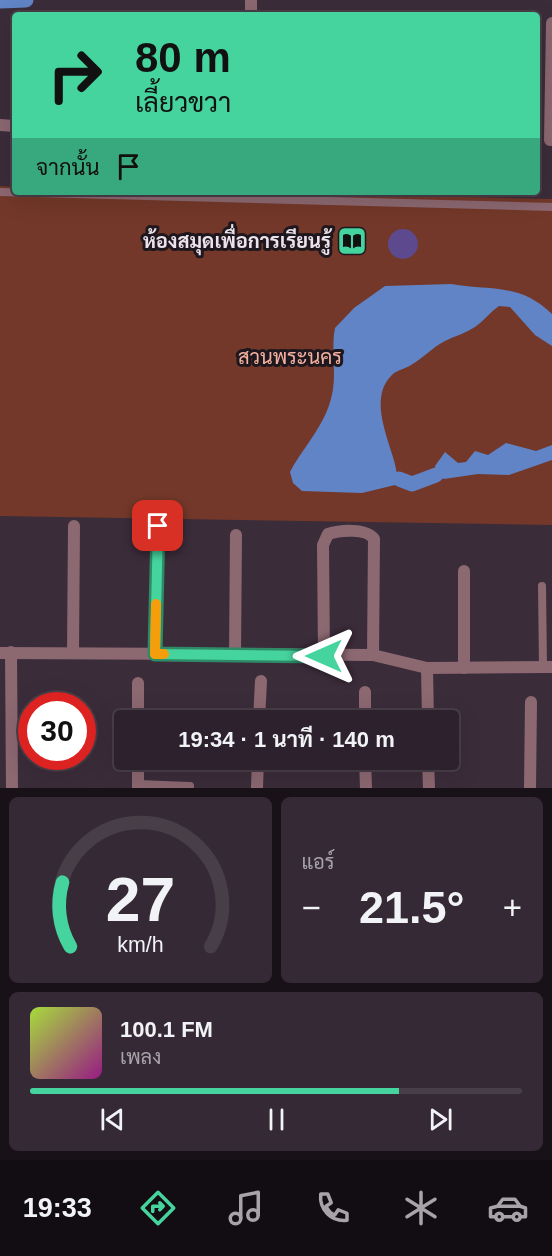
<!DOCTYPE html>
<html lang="th">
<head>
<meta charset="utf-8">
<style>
  body { margin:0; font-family:Helvetica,Sarabun,sans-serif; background:#342934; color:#f1f3f6; height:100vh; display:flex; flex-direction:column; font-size:22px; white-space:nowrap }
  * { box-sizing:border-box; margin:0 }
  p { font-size:20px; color:#a6a3a9 }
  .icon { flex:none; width:33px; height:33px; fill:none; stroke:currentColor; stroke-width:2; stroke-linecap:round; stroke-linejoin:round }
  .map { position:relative; height:788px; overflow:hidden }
  .drawer { display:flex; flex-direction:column; gap:9px; padding:9px; background:#181218; flex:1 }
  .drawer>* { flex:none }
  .top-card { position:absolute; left:12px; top:12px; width:528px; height:183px; border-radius:6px; box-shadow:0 6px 24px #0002,0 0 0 2px #483e48; background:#46d49e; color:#111; overflow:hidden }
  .speed { position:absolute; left:18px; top:692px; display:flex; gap:12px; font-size:30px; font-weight:700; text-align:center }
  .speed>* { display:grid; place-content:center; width:78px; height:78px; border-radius:50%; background:#2c212c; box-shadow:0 6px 24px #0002,0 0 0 2px #483e48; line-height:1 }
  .speed .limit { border:9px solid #d22; background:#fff; color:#111 }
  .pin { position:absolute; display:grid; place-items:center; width:51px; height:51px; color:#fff; margin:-26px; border-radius:12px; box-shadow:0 3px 9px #0006 }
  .me { position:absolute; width:66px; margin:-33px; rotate:270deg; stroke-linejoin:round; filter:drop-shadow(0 0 4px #0008) }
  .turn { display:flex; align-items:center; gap:21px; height:126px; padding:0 24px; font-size:27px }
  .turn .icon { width:78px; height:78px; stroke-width:2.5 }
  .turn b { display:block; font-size:42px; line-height:51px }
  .then { display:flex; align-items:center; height:57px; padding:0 24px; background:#0003; gap:12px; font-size:22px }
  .big { font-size:45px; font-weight:700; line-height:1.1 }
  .drawer .tile { flex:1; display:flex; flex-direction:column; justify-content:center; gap:9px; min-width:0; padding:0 21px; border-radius:9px; background:#342934 }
  .drawer .dial { align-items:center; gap:0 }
  .dial svg { height:156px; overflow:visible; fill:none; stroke:#483e48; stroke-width:7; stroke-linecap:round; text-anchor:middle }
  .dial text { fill:#f1f3f6; stroke:none }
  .song { display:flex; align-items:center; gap:18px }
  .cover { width:72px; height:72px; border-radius:9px; background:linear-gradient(135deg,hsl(80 70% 55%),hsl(310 70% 35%)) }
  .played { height:6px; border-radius:3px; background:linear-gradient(90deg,#46d49e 75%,#483e48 75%) }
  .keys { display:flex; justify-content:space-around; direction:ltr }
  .heat { display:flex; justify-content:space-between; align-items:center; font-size:33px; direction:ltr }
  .drawer .tiles { flex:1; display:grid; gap:9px; grid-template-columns:1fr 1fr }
  .tile:last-child { grid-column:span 2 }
  .trip { position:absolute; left:114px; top:710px; width:345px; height:60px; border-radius:6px; background:#2c212c; box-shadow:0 6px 24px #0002,0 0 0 2px #483e48; font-weight:700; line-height:60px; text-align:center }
  .dock { display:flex; height:96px; justify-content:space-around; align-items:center; background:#120d12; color:#a6a3a9 }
  .dock .icon { width:42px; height:42px }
  .dock .active { color:#46d49e }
  .dock b { font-size:27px; color:#f1f3f6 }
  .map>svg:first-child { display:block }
  .green { fill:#733829 }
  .water { fill:#6184c6 }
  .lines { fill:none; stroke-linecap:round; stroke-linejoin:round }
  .canal { stroke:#6184c6; stroke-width:15 }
  .building { fill:#5d498d }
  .service { stroke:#8c6871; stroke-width:8 }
  .minor { stroke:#8c6871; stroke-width:12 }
  .route-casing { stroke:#2e8a67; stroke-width:15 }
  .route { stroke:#46d49e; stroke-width:10 }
  .slow { stroke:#f59e0b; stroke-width:10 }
  .labels { text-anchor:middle; stroke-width:6; stroke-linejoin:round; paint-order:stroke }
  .poi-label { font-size:20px; font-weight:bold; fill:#ebe2eb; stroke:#1e171d; text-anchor:end }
  .park-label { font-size:20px; fill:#f3b09f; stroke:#1e171d }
</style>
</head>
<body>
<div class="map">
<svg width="552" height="788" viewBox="0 0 552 788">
  <rect width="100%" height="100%" fill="#3b2c3a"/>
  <path class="green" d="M0,186L15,187V192H259L552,199V525L0,516Z"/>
  <g class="water">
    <path d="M451,284C493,291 520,283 552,314V346L535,335L510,307L499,306C490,312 484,321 475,327C466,333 455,336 445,341C433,347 423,358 411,365C405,369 396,370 391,376C361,407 407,467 395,485L362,493L302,491L293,483L290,472C305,444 328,423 333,389C336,369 331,348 335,328L354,308L385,286Z"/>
    <path d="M506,443L536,451L552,445V460L509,475L478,474L444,479L436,475L435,466L445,452L458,463L466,462L475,451L488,455Z"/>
  </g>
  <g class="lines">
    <g class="canal">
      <path d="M0,1L26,0"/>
      <path d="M399,479L412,484L436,475"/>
    </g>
  </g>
  <circle class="building" cx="403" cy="244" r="15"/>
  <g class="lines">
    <g class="service">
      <path d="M0,192L552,207"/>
      <path d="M542,586L543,667"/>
      <path d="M138,784L190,786"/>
    </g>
    <g class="minor">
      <path d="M251,0V11"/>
      <path d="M0,125L15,126"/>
      <path d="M550,140L552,23"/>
      <path d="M464,571V668"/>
      <path d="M11,652L12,788"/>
      <path d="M0,653L373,655L427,668L552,667"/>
      <path d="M73,653L74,526"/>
      <path d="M155,654L158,526"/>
      <path d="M235,655L236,535"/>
      <path d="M324,656L323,545L328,534C340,530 367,528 374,539L373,655"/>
      <path d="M427,668L428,720"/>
      <path d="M365,692V720"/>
      <path d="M138,720V683"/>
      <path d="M259,720L261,681"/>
      <path d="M365,759L366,788"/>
      <path d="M428,759L429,788"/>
      <path d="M138,788V759"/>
      <path d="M257,788L258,759"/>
      <path d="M530,788L531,702"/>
    </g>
  </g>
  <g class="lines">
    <g class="route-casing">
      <path id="route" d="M158,526L155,654L324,656"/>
    </g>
    <use href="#route" class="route"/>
    <path class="slow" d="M156,604L155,654H164"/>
  </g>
  <defs>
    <g id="library-square" transform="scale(1.5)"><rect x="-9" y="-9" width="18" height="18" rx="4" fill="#46d49e" stroke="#1e171d"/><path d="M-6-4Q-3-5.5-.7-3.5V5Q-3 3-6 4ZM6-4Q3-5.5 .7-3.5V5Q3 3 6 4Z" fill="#111"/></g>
  </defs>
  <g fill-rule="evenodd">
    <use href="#library-square" x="352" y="241"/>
  </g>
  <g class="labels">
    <g class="poi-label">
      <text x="331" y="248">ห้องสมุดเพื่อการเรียนรู้</text>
    </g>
    <g class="park-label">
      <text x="290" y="364">สวนพระนคร</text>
    </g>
  </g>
</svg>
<div class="speed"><div class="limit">30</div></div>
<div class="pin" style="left:158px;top:526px;background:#d93025"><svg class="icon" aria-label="arrive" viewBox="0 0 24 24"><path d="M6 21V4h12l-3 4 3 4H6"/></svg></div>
<svg class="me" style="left:324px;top:656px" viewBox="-20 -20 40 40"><path d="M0-17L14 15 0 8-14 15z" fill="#46d49e" stroke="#fff" stroke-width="4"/></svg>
<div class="trip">19:34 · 1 นาที · 140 m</div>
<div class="top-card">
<div class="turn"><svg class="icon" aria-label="right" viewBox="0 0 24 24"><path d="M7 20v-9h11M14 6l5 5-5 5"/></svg><div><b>80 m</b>เลี้ยวขวา</div></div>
<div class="then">จากนั้น<svg class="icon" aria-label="arrive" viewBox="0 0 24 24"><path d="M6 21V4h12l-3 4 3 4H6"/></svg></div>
</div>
</div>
<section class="drawer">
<div class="tiles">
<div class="tile dial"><svg viewBox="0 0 100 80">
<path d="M14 69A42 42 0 1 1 86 69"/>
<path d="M14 69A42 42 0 0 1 10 36" stroke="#46d49e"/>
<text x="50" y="56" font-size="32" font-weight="700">27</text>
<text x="50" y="72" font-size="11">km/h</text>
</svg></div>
<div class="tile"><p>แอร์</p>
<div class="heat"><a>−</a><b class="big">21.5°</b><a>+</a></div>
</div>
<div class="tile">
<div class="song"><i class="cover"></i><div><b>100.1 FM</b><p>เพลง</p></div></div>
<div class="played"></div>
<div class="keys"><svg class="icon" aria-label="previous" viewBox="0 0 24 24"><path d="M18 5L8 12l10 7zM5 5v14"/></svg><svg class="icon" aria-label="pause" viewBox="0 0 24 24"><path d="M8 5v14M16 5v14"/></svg><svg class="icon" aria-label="next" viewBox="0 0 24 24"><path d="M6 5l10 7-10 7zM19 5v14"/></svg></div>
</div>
</div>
</section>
<nav class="dock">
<b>19:33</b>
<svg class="icon active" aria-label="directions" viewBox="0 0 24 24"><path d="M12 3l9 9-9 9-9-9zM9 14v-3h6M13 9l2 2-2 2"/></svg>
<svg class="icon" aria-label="music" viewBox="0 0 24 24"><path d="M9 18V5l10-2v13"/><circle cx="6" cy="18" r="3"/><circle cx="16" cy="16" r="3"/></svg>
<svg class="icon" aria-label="phone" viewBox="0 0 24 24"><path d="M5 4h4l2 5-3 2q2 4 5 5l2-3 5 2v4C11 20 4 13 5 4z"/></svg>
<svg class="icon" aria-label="climate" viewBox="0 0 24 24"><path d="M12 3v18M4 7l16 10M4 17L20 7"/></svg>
<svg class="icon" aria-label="car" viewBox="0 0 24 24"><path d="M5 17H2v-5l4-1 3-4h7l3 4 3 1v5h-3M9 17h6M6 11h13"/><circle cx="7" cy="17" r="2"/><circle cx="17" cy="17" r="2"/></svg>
</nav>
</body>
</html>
